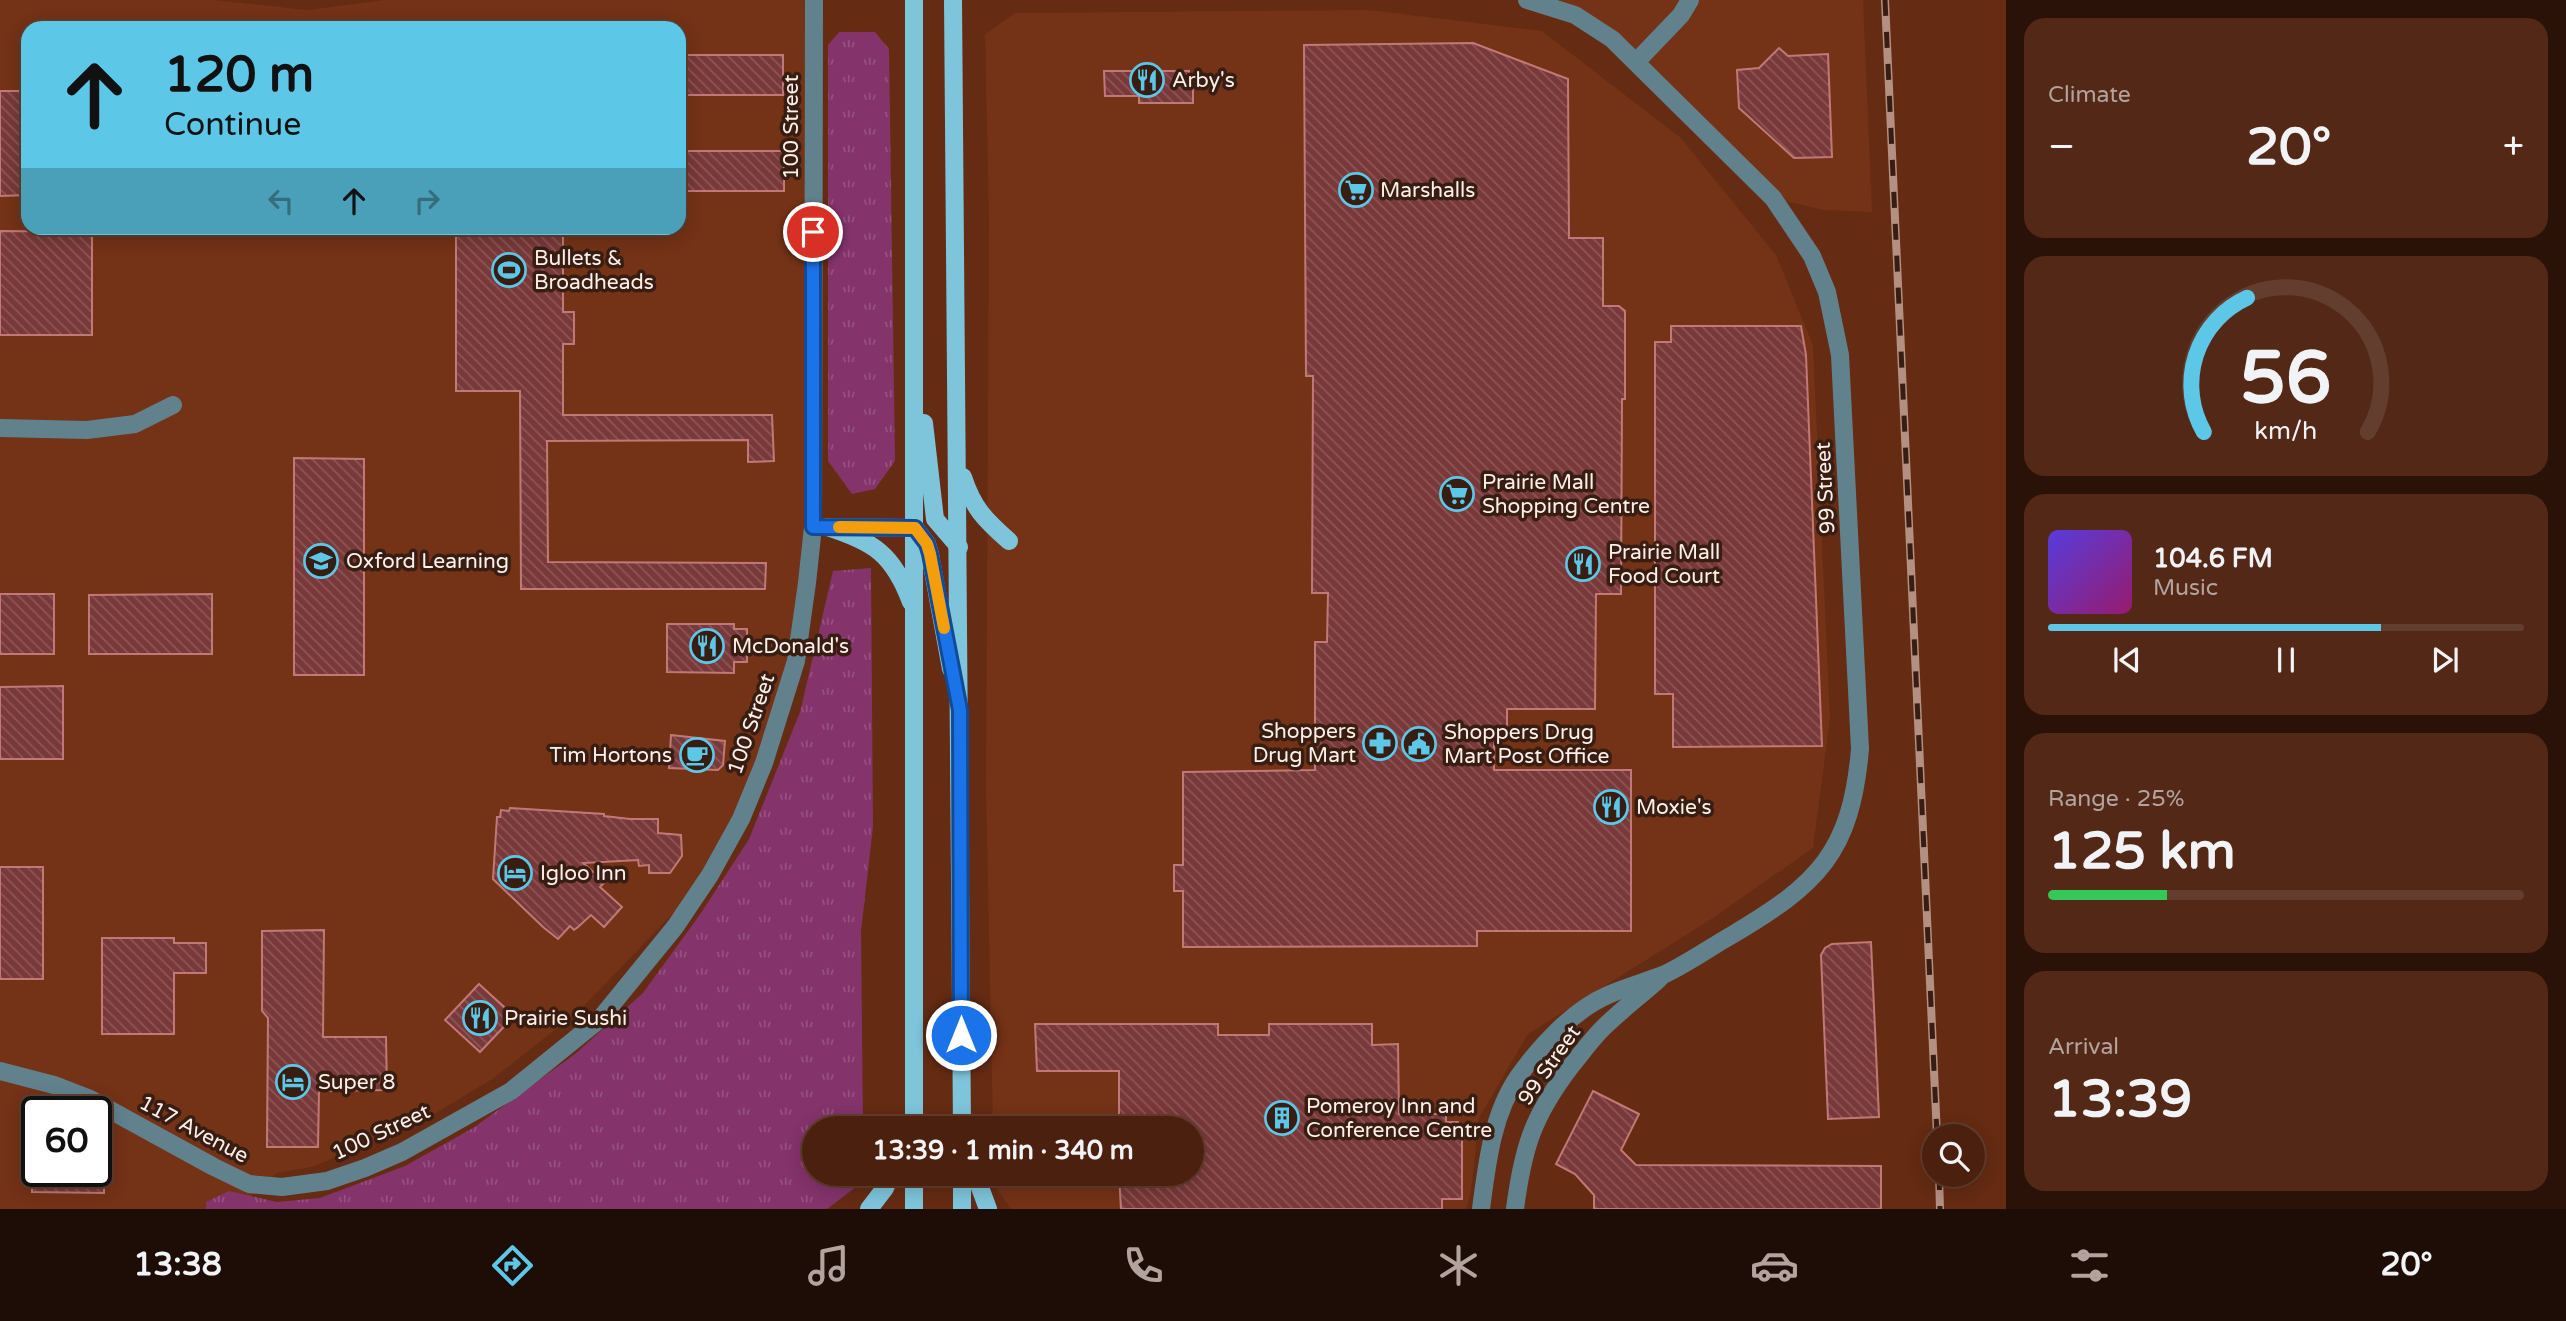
<!DOCTYPE html>
<html lang="en">
<head>
<meta charset="utf-8">
<style>
  body { margin:0; font-family:"Varela Round",sans-serif; background:#532817; color:#f1f3f6; height:100vh; display:flex; flex-direction:column; font-size:26px; white-space:nowrap }
  * { box-sizing:border-box; margin:0 }
  p { font-size:23px; color:#b2a39e }
  .icon { flex:none; width:38px; height:38px; fill:none; stroke:currentColor; stroke-width:2; stroke-linecap:round; stroke-linejoin:round }
  .map { position:relative; flex:1; overflow:hidden }
  .details { display:flex; flex-direction:column; gap:18px; padding:18px; background:#2a1208; width:560px }
  .details>* { flex:none }
  .guide { position:absolute; left:21px; top:21px; width:665px; height:214px; border-radius:21px; box-shadow:0 4px 18px #0003,0 0 0 2px #633e2e; background:#5dc7e8; color:#111; overflow:hidden }
  .buttons { position:absolute; left:1922px; top:1124px; display:grid; gap:14px }
  .buttons a { display:grid; place-items:center; width:63px; height:63px; border-radius:50%; background:#4c200e; box-shadow:0 4px 18px #0003,0 0 0 2px #633e2e; font-size:35px }
  .speed { position:absolute; left:21px; top:1096px; display:flex; gap:14px; font-size:35px; font-weight:700; text-align:center }
  .speed>* { display:grid; place-content:center; width:91px; height:91px; border-radius:50%; background:#4c200e; box-shadow:0 4px 18px #0003,0 0 0 2px #633e2e; line-height:1 }
  .speed .limit { border:4px solid #111; border-radius:10px; background:#fff; color:#111 }
  .pin { position:absolute; display:grid; place-items:center; width:60px; height:60px; color:#fff; margin:-30px; border:4px solid #fff; border-radius:50%; box-shadow:0 2px 7px #0007 }
  .me { position:absolute; width:77px; margin:-38px; rotate:0deg; stroke-linejoin:round; filter:drop-shadow(0 0 5px #0008) }
  .turn { display:flex; align-items:center; gap:24px; height:147px; padding:0 28px; font-size:32px }
  .turn .icon { width:91px; height:91px; stroke-width:2.5 }
  .turn b { display:block; font-size:49px; line-height:60px }
  .lanes { display:flex; align-items:center; height:66px; padding:0 28px; background:#0003; justify-content:center; gap:35px; direction:ltr }
  .lanes .off { opacity:.35 }
  .big { font-size:52px; font-weight:800; line-height:1.1 }
  .details .widget { flex:1; display:flex; flex-direction:column; justify-content:center; gap:10px; min-width:0; padding:0 24px; border-radius:21px; background:#532817 }
  .details .dial { align-items:center; gap:0 }
  .dial svg { height:182px; overflow:visible; fill:none; stroke:#633e2e; stroke-width:7; stroke-linecap:round; text-anchor:middle }
  .dial text { fill:#f1f3f6; stroke:none }
  .song { display:flex; align-items:center; gap:21px }
  .cover { width:84px; height:84px; border-radius:10px; background:linear-gradient(135deg,hsl(250 70% 55%),hsl(320 70% 35%)) }
  .played { height:7px; border-radius:4px; background:linear-gradient(90deg,#5dc7e8 70%,#633e2e 70%) }
  .keys { display:flex; justify-content:space-around; direction:ltr }
  .heat { display:flex; justify-content:space-between; align-items:center; font-size:38px; direction:ltr }
  .charge { height:10px; border-radius:5px; background:linear-gradient(90deg,#34c759 25%,#633e2e 0) }
  .trip { position:absolute; left:802px; top:1116px; width:402px; height:70px; border-radius:35px; background:#4c200e; box-shadow:0 4px 18px #0003,0 0 0 2px #633e2e; font-weight:800; line-height:70px; text-align:center }
  .tab-bar { display:flex; height:112px; justify-content:space-around; align-items:center; background:#1e0d06; color:#b2a39e }
  .tab-bar .icon { width:49px; height:49px }
  .tab-bar .active { color:#5dc7e8 }
  .tab-bar b { font-size:32px; color:#f1f3f6 }
  main { display:flex; flex:1; min-height:0 }
  .map>svg:first-child { display:block }
  .built { fill:#743217; fill-rule:evenodd }
  .grass { fill:url(#grass-tufts) }
  .building { fill:url(#building-back-hatch); stroke:#c17977; stroke-width:2 }
  .lines { fill:none; stroke-linecap:round; stroke-linejoin:round }
  .minor { stroke:#61828d; stroke-width:18 }
  .major { stroke:#7ec4db; stroke-width:18 }
  .rail-casing { stroke:#b39081; stroke-width:8 }
  .rail { stroke:#381d13; stroke-width:5; stroke-dasharray:16; stroke-linecap:butt }
  .route-casing { stroke:#114b97; stroke-width:18 }
  .route { stroke:#1a73e8; stroke-width:12 }
  .slow { stroke:#f59e0b; stroke-width:12 }
  .labels { text-anchor:middle; stroke-width:7; stroke-linejoin:round; paint-order:stroke }
  .poi-label { font-size:21px; fill:#feefe9; stroke:#381d13; text-anchor:start }
  .street-label { font-size:21px; fill:#feefe9; stroke:#381d13 }
</style>
</head>
<body>
<main>
<div class="map">
<svg width="2006" height="1209" viewBox="0 0 2006 1209">
  <defs>
    <pattern id="grass-tufts" width="24" height="20" patternUnits="userSpaceOnUse" patternTransform="scale(1.75)"><rect width="24" height="20" fill="#84336b"/><path d="M3 7l-1-3M5 7V3M7 7l1-3M15 17l-1-3M17 17v-4M19 17l1-3" fill="none" stroke="#965180"/></pattern>
    <pattern id="building-back-hatch" width="6" height="6" patternUnits="userSpaceOnUse" patternTransform="scale(1.75)"><rect width="6" height="6" fill="#793839"/><path d="M-1 5l2 2M0 0l6 6M5-1l2 2" fill="none" stroke="#8d5556"/></pattern>
  </defs>
  <rect width="100%" height="100%" fill="#652b13"/>
  <g class="built">
    <path d="M0,0H214L307,10L384,0H814L813,527L782,707L710,875L580,1010L494,1078L421,1122L312,1167L277,1173L236,1209H0ZM28,28H679V228H28ZM37,1111H96V1171H37Z"/>
    <path d="M1527,0H1863L1872,212L1823,210L1773,198L1612,39Z"/>
    <path d="M1369,10L1542,31L1681,138L1776,255L1813,345L1830,719L1813,848L1710,920L1528,1034L1479,1118L1471,1192L1466,1209H1011L994,1185L993,1174H1192V1129H993L986,787L989,220L985,34L1015,13Z"/>
  </g>
  <g class="grass">
    <path d="M839,32H875L889,49L895,461L875,489L852,494L828,461V45Z"/>
    <path d="M871,568L873,827L861,931L863,1129H814V1174H864V1181L827,1209H206V1202L229,1191L277,1202L320,1198L405,1166L473,1128L575,1054L643,993L701,913L749,839L800,712L833,571Z"/>
  </g>
  <g class="building">
    <path d="M1473,43L1568,79L1569,238H1603V306H1619L1625,311V399H1622L1621,594H1596L1595,709H1507V730H1494V770H1631V931H1477V946L1183,947V891H1174V865H1183V772L1315,770V642H1327L1328,593H1312L1313,376H1306L1304,45Z"/>
    <path d="M1779,48L1788,56L1828,54L1832,157L1794,158L1739,108L1737,70L1759,68Z"/>
    <rect x="679" y="55" width="104" height="40"/>
    <path d="M1139,66H1157V71H1189V89H1193V103H1139V96H1105L1104,71H1139Z"/>
    <path d="M0,91H28V195L0,196Z"/>
    <rect x="679" y="151" width="105" height="40"/>
    <path d="M456,228H563V312H574V344H563V415H772L774,461L748,462V440L547,441L548,562L766,563L765,589H521L520,391H456Z"/>
    <path d="M0,231L92,232V335H0Z"/>
    <path d="M1671,326H1801L1806,355L1822,746L1673,747V694H1655V342H1671Z"/>
    <path d="M294,458L364,459V675H294Z"/>
    <rect x="0" y="594" width="54" height="60"/>
    <path d="M212,594V654H89V595Z"/>
    <path d="M667,624H734V629H747V662H734V673L667,672Z"/>
    <path d="M63,686V759H0V687Z"/>
    <path d="M671,735L725,741L723,765L718,770L669,768Z"/>
    <path d="M510,808L604,814V816L630,819H658V833L681,835L682,856L670,873H649V865L639,866L638,860L583,863L605,882L600,887L622,907L604,927L591,915L578,927L574,930L570,926L558,939L543,927L493,879L497,817H500L501,810L509,811Z"/>
    <rect x="0" y="867" width="43" height="112"/>
    <path d="M324,930L323,1037H386L387,1090L319,1091L318,1147H267L268,1018L262,1011V931Z"/>
    <path d="M102,938H174V943H206V973H174V1034H102Z"/>
    <path d="M1871,942L1879,1117L1828,1119L1821,955L1825,948L1832,944Z"/>
    <path d="M479,984L514,1016L480,1052L445,1020Z"/>
    <path d="M1035,1024H1218V1035H1269V1024H1372V1045L1398,1044L1399,1114H1446V1122H1458V1129H1462V1199H1442V1209H1121L1119,1174H1192V1129H1119V1071H1037Z"/>
    <path d="M1593,1091L1639,1114L1621,1150L1636,1165L1881,1166V1209H1594V1195L1575,1174L1556,1164Z"/>
    <path d="M32,1171H104V1193L32,1192Z"/>
  </g>
  <g class="lines">
    <g class="minor">
      <path d="M1637,61L1681,15L1690,0"/>
      <path d="M0,428L87,430L135,424L173,405"/>
      <path d="M830,527L915,528"/>
      <path d="M0,1071L54,1085L90,1099L214,1167L249,1184L282,1187L327,1181L365,1168L402,1152L511,1091L600,1019L675,927L710,875L741,819L764,763L796,661L807,583L813,527L814,0"/>
      <path d="M1481,1209C1487,1164 1492,1115 1518,1077C1540,1046 1572,1011 1608,995C1626,987 1645,982 1663,975C1687,964 1709,948 1732,935C1818,884 1851,853 1860,749L1840,355L1827,292L1812,256L1773,198L1612,39L1575,15L1527,0"/>
      <path d="M1515,1209C1523,1147 1533,1116 1571,1066C1581,1054 1591,1040 1602,1029C1620,1011 1640,996 1659,979"/>
    </g>
    <g class="major">
      <path d="M914,0V1129"/>
      <path d="M953,0L962,1129"/>
      <path d="M924,423L935,519L959,547"/>
      <path d="M963,477C973,508 985,520 1009,541"/>
      <path d="M827,527C874,542 893,554 911,602"/>
      <path d="M915,528L927,544L930,554L951,669"/>
      <path d="M975,1174L988,1209"/>
      <path d="M869,1209L885,1188L891,1174"/>
      <path d="M914,1209V1174"/>
      <path d="M962,1209V1174"/>
    </g>
    <g class="rail-casing">
      <g id="rail">
        <path d="M1885,0L1937,1136"/>
        <path d="M1939,1174L1940,1209"/>
      </g>
    </g>
    <use href="#rail" class="rail"/>
  </g>
  <g class="lines">
    <g class="route-casing">
      <path id="route" d="M813,232V527L915,528L927,544L930,554L960,710L961,1035"/>
    </g>
    <use href="#route" class="route"/>
    <path class="slow" d="M839,527L915,528L927,544L930,554L944,628"/>
  </g>
  <defs>
    <g id="restaurant-ring" transform="scale(1.75)"><circle r="9.5" fill="#381d13" stroke="#5dc7e8" stroke-width="1.5"/><path d="M-5-6h1v4h1v-4h1v4h1v-4h1v5L-1.5 .5V6h-2V.5L-5-1ZM5-6V6H3V1.5H1.5Q1.5-4 5-6Z" fill="#5dc7e8"/></g>
    <g id="supermarket-ring" transform="scale(1.75)"><circle r="9.5" fill="#381d13" stroke="#5dc7e8" stroke-width="1.5"/><path d="M-6-5.5h2.5l.6 2H6L4.5 2H-2.5L-4.4-4H-6ZM-1.5 3.2a1.3 1.3 0 1 0 .1 0ZM3 3.2a1.3 1.3 0 1 0 .1 0Z" fill="#5dc7e8"/></g>
    <g id="stadium-ring" transform="scale(1.75)"><circle r="9.5" fill="#381d13" stroke="#5dc7e8" stroke-width="1.5"/><path d="M0-5a6.5 5 0 1 0 0 10a6.5 5 0 1 0 0-10ZM-3.5-1.8h7v3.6h-7Z" fill="#5dc7e8"/></g>
    <g id="school-ring" transform="scale(1.75)"><circle r="9.5" fill="#381d13" stroke="#5dc7e8" stroke-width="1.5"/><path d="M0-5L7-2L0 1L-7-2ZM-4 1L0 2.5L4 1V4Q0 6-4 4Z" fill="#5dc7e8"/></g>
    <g id="pharmacy-ring" transform="scale(1.75)"><circle r="9.5" fill="#381d13" stroke="#5dc7e8" stroke-width="1.5"/><path d="M-2-6h4v4h4v4h-4v4h-4v-4h-4v-4h4Z" fill="#5dc7e8"/></g>
    <g id="civic-ring" transform="scale(1.75)"><circle r="9.5" fill="#381d13" stroke="#5dc7e8" stroke-width="1.5"/><path d="M-.6-6.5H3V-4.5H.6V-3L4-1V1h2V6H-6V1h2V-1L-.6-3ZM-1.2 2.5V6h2.4V2.5Z" fill="#5dc7e8"/></g>
    <g id="cafe-ring" transform="scale(1.75)"><circle r="9.5" fill="#381d13" stroke="#5dc7e8" stroke-width="1.5"/><path d="M-5.5-4.5H6V0H3Q3 3.5 0 3.5H-2.5Q-5.5 3.5-5.5 0ZM3-3.2v2h1.7v-2ZM-6 4.5H4V6H-6Z" fill="#5dc7e8"/></g>
    <g id="hotel-ring" transform="scale(1.75)"><circle r="9.5" fill="#381d13" stroke="#5dc7e8" stroke-width="1.5"/><path d="M-6-4.5h1.5V1H6V5H4.5V3h-9V5H-6ZM-4 0a1.8 1.8 0 1 1 3.6 0ZM.5 0V-2.5h3Q6-2.5 6 0Z" fill="#5dc7e8"/></g>
    <g id="building-ring" transform="scale(1.75)"><circle r="9.5" fill="#381d13" stroke="#5dc7e8" stroke-width="1.5"/><path d="M-4-6H4V6H1V3H-1V6H-4ZM-2.5-4.3h1.7v1.8h-1.7ZM.8-4.3h1.7v1.8H.8ZM-2.5-1h1.7V.8h-1.7ZM.8-1h1.7V.8H.8Z" fill="#5dc7e8"/></g>
  </defs>
  <g fill-rule="evenodd">
    <use href="#restaurant-ring" x="1147" y="80"/>
    <use href="#supermarket-ring" x="1356" y="190"/>
    <use href="#stadium-ring" x="509" y="270"/>
    <use href="#supermarket-ring" x="1457" y="494"/>
    <use href="#school-ring" x="321" y="561"/>
    <use href="#restaurant-ring" x="1583" y="564"/>
    <use href="#restaurant-ring" x="707" y="646"/>
    <use href="#pharmacy-ring" x="1380" y="743"/>
    <use href="#civic-ring" x="1419" y="744"/>
    <use href="#cafe-ring" x="697" y="755"/>
    <use href="#restaurant-ring" x="1611" y="807"/>
    <use href="#hotel-ring" x="515" y="873"/>
    <use href="#restaurant-ring" x="480" y="1018"/>
    <use href="#hotel-ring" x="293" y="1082"/>
    <use href="#building-ring" x="1282" y="1118"/>
  </g>
  <g class="labels">
    <g class="poi-label">
      <text x="1172" y="87">Arby's</text>
      <text x="1380" y="197">Marshalls</text>
      <text x="534" y="265">Bullets &amp;<tspan x="534" dy="24">Broadheads</tspan></text>
      <text x="1482" y="489">Prairie Mall<tspan x="1482" dy="24">Shopping Centre</tspan></text>
      <text x="1608" y="559">Prairie Mall<tspan x="1608" dy="24">Food Court</tspan></text>
      <text x="346" y="568">Oxford Learning</text>
      <text x="732" y="653">McDonald's</text>
      <text x="1356" y="738" text-anchor="end">Shoppers<tspan x="1356" dy="24">Drug Mart</tspan></text>
      <text x="1444" y="739">Shoppers Drug<tspan x="1444" dy="24">Mart Post Office</tspan></text>
      <text x="672" y="762" text-anchor="end">Tim Hortons</text>
      <text x="1636" y="814">Moxie's</text>
      <text x="540" y="880">Igloo Inn</text>
      <text x="504" y="1025">Prairie Sushi</text>
      <text x="318" y="1089">Super 8</text>
      <text x="1306" y="1113">Pomeroy Inn and<tspan x="1306" dy="24">Conference Centre</tspan></text>
    </g>
    <g class="street-label">
      <text transform="translate(791 127) rotate(-90)" y="7">100 Street</text>
      <text transform="translate(1825 488) rotate(-93)" y="7">99 Street</text>
      <text transform="translate(751 724) rotate(-71)" y="7">100 Street</text>
      <text transform="translate(1549 1065) rotate(-55)" y="7">99 Street</text>
      <text transform="translate(194 1129) rotate(28)" y="7">117 Avenue</text>
      <text transform="translate(381 1132) rotate(-25)" y="7">100 Street</text>
    </g>
  </g>
</svg>
<div class="buttons">
<a><svg class="icon" aria-label="search" viewBox="0 0 24 24"><circle cx="10" cy="10" r="6"/><path d="M15 15l6 6"/></svg></a>
</div>
<div class="speed"><div class="limit">60</div></div>
<div class="pin" style="left:813px;top:232px;background:#d93025"><svg class="icon" aria-label="arrive" viewBox="0 0 24 24"><path d="M6 21V4h12l-3 4 3 4H6"/></svg></div>
<svg class="me" style="left:961px;top:1035px" viewBox="-20 -20 40 40"><circle r="17" fill="#1a73e8" stroke="#fff" stroke-width="3"/><path d="M0-11L8 9 0 5-8 9z" fill="#fff"/></svg>
<div class="trip">13:39 · 1 min · 340 m</div>
<div class="guide">
<div class="turn"><svg class="icon" aria-label="ahead" viewBox="0 0 24 24"><path d="M12 20V5M6 11l6-6 6 6"/></svg><div><b>120 m</b>Continue</div></div>
<div class="lanes"><svg class="icon off" aria-label="left" viewBox="0 0 24 24"><path d="M17 20v-9H6M10 6l-5 5 5 5"/></svg><svg class="icon" aria-label="ahead" viewBox="0 0 24 24"><path d="M12 20V5M6 11l6-6 6 6"/></svg><svg class="icon off" aria-label="right" viewBox="0 0 24 24"><path d="M7 20v-9h11M14 6l5 5-5 5"/></svg></div>
</div>
</div>
<section class="details">
<div class="widget"><p>Climate</p>
<div class="heat"><a>−</a><b class="big">20°</b><a>+</a></div>
</div>
<div class="widget dial"><svg viewBox="0 0 100 80">
<path d="M14 69A42 42 0 1 1 86 69"/>
<path d="M14 69A42 42 0 0 1 33 10" stroke="#5dc7e8"/>
<text x="50" y="56" font-size="32" font-weight="700">56</text>
<text x="50" y="72" font-size="11">km/h</text>
</svg></div>
<div class="widget">
<div class="song"><i class="cover"></i><div><b>104.6 FM</b><p>Music</p></div></div>
<div class="played"></div>
<div class="keys"><svg class="icon" aria-label="previous" viewBox="0 0 24 24"><path d="M18 5L8 12l10 7zM5 5v14"/></svg><svg class="icon" aria-label="pause" viewBox="0 0 24 24"><path d="M8 5v14M16 5v14"/></svg><svg class="icon" aria-label="next" viewBox="0 0 24 24"><path d="M6 5l10 7-10 7zM19 5v14"/></svg></div>
</div>
<div class="widget"><p>Range · 25%</p><b class="big">125 km</b><div class="charge"></div></div>
<div class="widget"><p>Arrival</p><b class="big">13:39</b></div>
</section>
</main>
<nav class="tab-bar">
<b>13:38</b>
<svg class="icon active" aria-label="directions" viewBox="0 0 24 24"><path d="M12 3l9 9-9 9-9-9zM9 14v-3h6M13 9l2 2-2 2"/></svg>
<svg class="icon" aria-label="music" viewBox="0 0 24 24"><path d="M9 18V5l10-2v13"/><circle cx="6" cy="18" r="3"/><circle cx="16" cy="16" r="3"/></svg>
<svg class="icon" aria-label="phone" viewBox="0 0 24 24"><path d="M5 4h4l2 5-3 2q2 4 5 5l2-3 5 2v4C11 20 4 13 5 4z"/></svg>
<svg class="icon" aria-label="climate" viewBox="0 0 24 24"><path d="M12 3v18M4 7l16 10M4 17L20 7"/></svg>
<svg class="icon" aria-label="car" viewBox="0 0 24 24"><path d="M5 17H2v-5l4-1 3-4h7l3 4 3 1v5h-3M9 17h6M6 11h13"/><circle cx="7" cy="17" r="2"/><circle cx="17" cy="17" r="2"/></svg>
<svg class="icon" aria-label="filters" viewBox="0 0 24 24"><path d="M4 7h16M4 17h16"/><circle cx="9" cy="7" r="2"/><circle cx="15" cy="17" r="2"/></svg>
<b>20°</b>
</nav>
</body>
</html>
